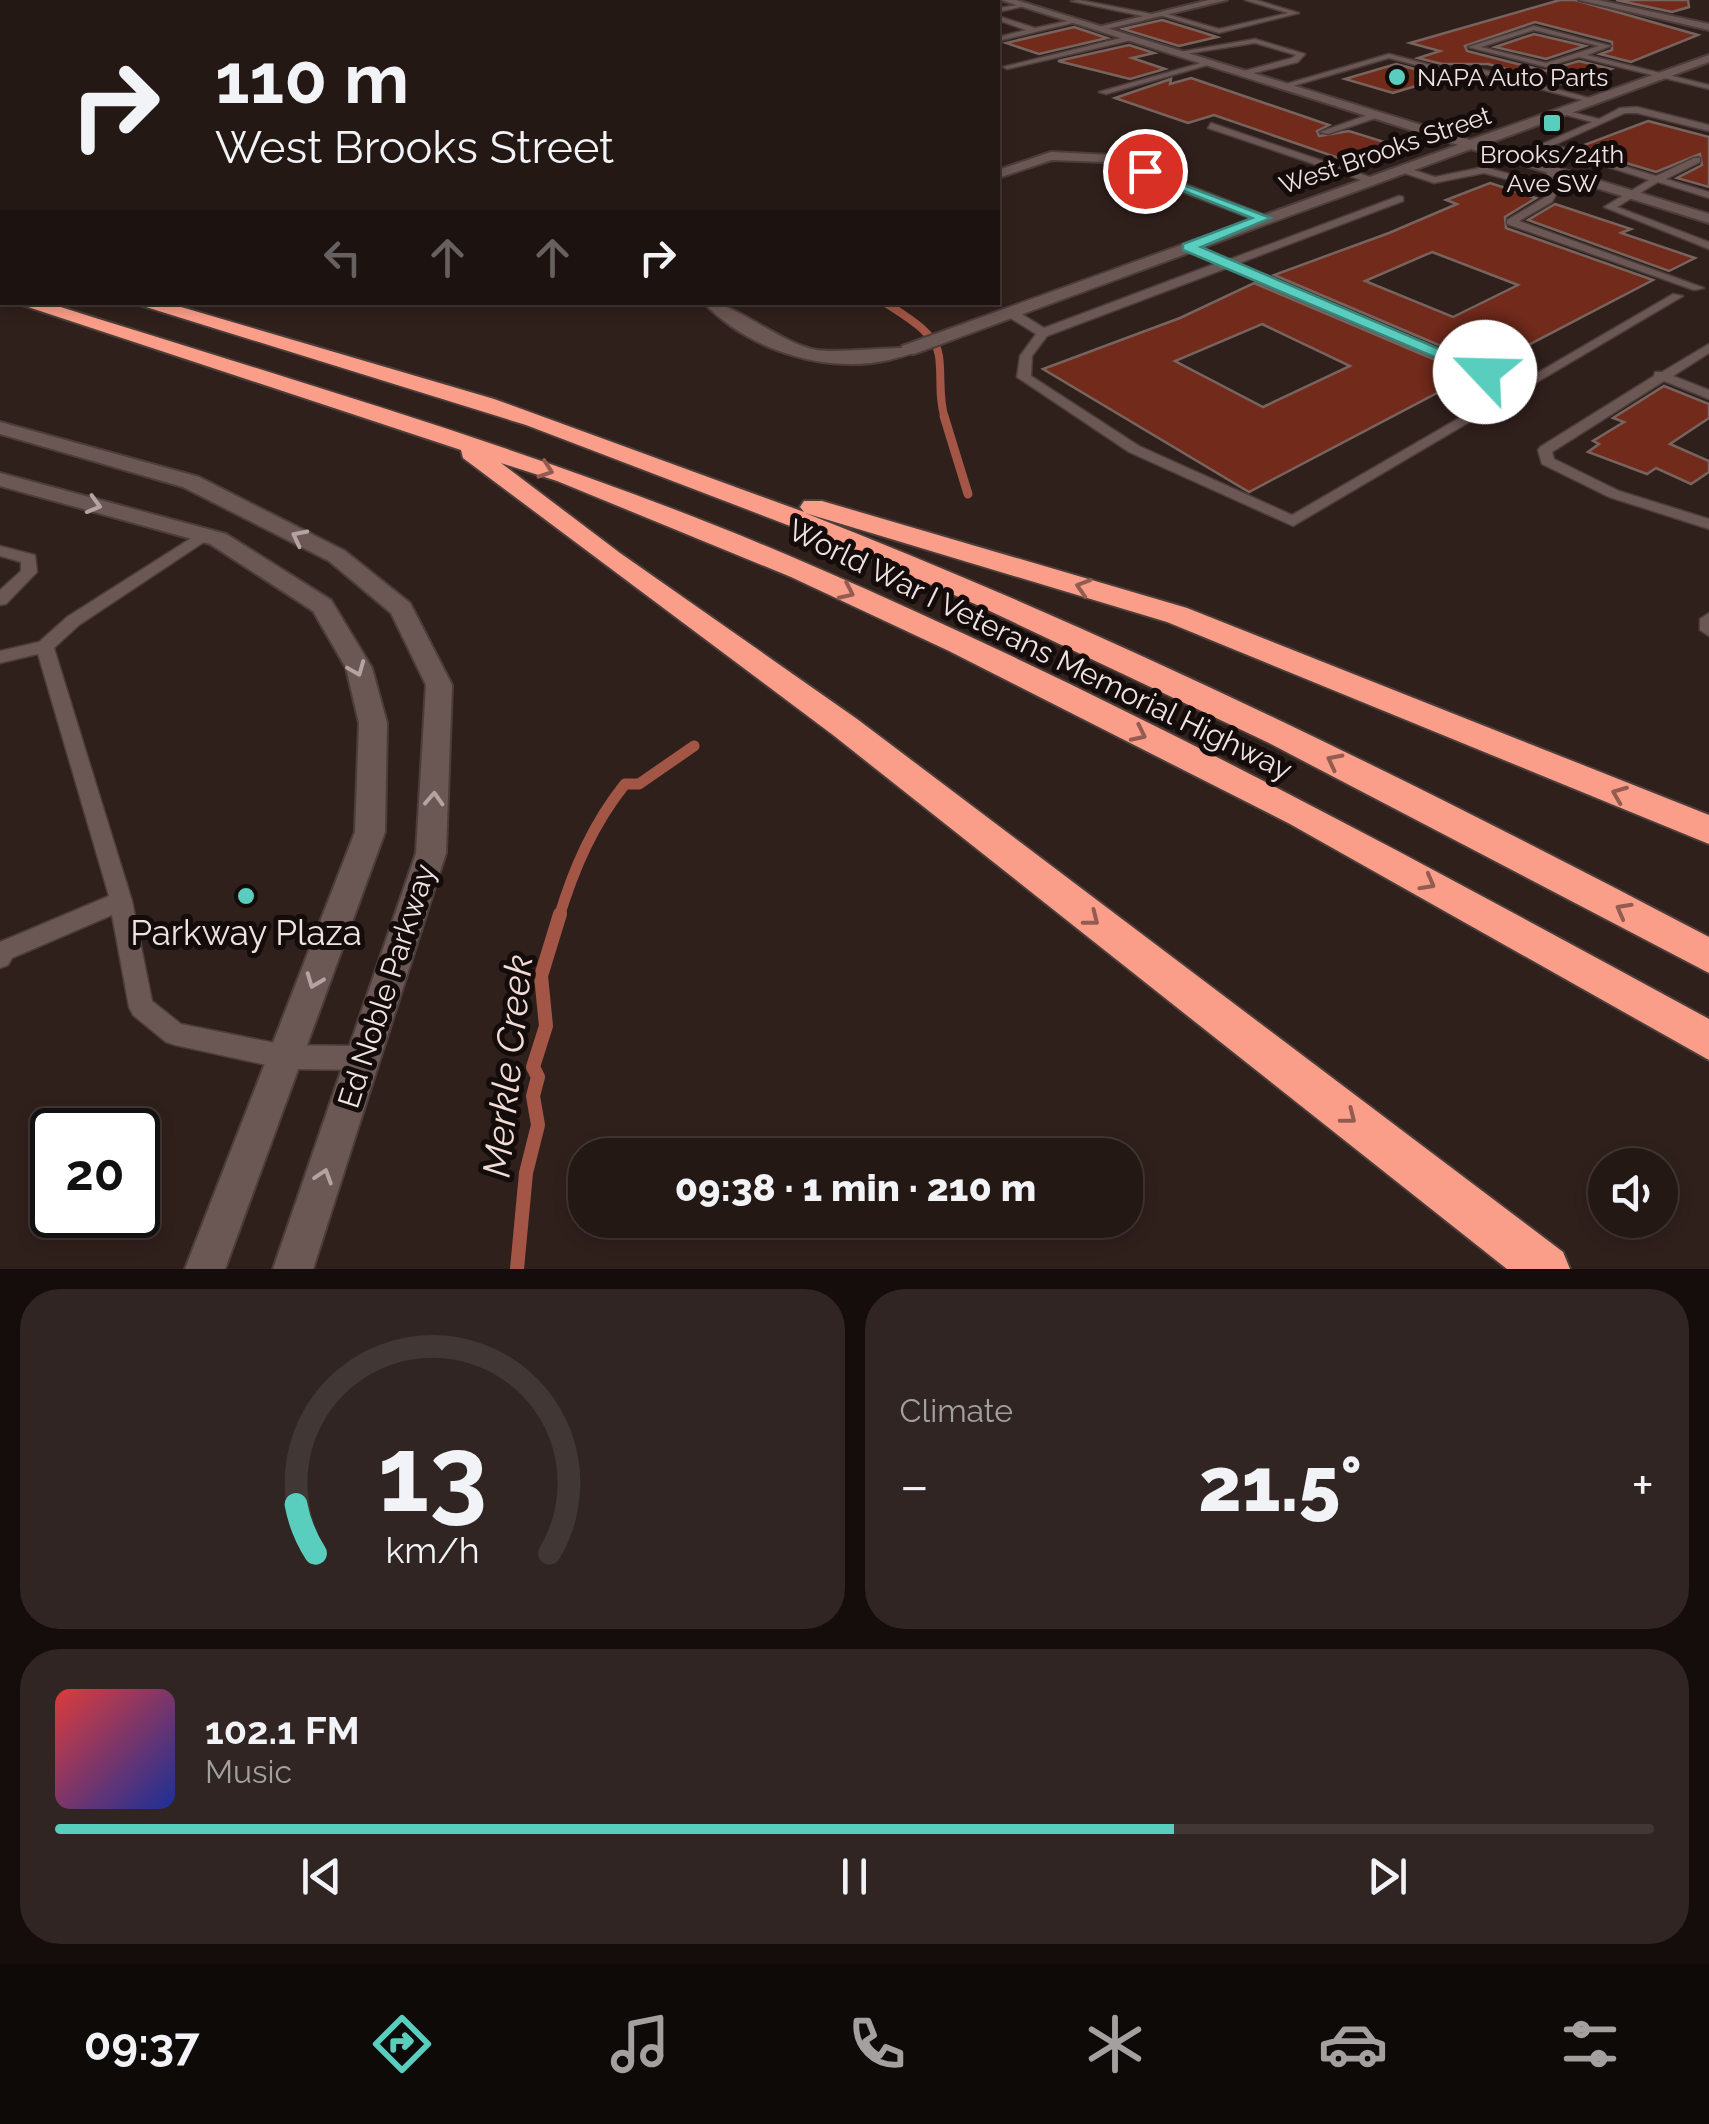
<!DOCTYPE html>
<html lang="en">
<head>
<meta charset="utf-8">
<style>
  body { margin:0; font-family:Raleway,sans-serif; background:#302522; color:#f1f3f6; height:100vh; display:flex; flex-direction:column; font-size:38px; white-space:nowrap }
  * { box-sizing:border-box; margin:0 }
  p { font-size:32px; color:#a3a0a0 }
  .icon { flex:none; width:55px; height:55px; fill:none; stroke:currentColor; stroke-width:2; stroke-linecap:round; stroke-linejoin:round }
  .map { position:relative; height:1269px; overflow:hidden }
  .sheet { display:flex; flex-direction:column; gap:20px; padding:20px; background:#140d0c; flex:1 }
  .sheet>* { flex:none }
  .hud { position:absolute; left:0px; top:0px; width:1000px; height:305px; box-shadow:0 5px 15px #0003,0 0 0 2px #413734; background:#241815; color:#f1f3f6; overflow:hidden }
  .fabs { position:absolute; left:1588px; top:1148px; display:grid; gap:20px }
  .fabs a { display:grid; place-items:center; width:90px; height:90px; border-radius:50%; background:#241815; box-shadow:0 5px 15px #0003,0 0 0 2px #413734; font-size:50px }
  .speed { position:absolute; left:30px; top:1108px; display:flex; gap:20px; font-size:50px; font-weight:700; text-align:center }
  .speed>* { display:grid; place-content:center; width:130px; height:130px; border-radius:50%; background:#241815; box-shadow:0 5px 15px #0003,0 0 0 2px #413734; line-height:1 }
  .speed .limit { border:5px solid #111; border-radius:15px; background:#fff; color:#111 }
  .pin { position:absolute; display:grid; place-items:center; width:85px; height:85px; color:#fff; margin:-42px; border:5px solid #fff; border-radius:50%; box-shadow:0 2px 10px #0007 }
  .me { position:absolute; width:110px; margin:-55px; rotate:294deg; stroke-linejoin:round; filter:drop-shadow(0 0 8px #0008) }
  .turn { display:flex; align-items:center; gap:35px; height:210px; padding:0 50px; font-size:45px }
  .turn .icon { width:130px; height:130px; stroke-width:2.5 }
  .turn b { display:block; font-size:70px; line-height:85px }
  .lanes { display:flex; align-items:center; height:95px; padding:0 50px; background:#0003; justify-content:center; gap:50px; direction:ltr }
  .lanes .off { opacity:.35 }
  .big { font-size:75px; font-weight:800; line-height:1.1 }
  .sheet .card { flex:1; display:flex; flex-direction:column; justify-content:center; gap:15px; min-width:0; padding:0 35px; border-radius:40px; background:#302522 }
  .sheet .dial { align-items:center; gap:0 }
  .dial svg { height:260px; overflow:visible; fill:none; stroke:#413734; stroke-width:7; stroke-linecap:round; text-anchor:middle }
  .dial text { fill:#f1f3f6; stroke:none }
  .song { display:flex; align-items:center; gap:30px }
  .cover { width:120px; height:120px; border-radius:15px; background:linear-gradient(135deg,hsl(0 70% 55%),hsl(230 70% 35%)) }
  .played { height:10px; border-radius:5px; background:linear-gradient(90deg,#59cebf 70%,#413734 70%) }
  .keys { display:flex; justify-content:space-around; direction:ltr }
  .heat { display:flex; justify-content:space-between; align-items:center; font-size:55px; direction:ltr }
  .sheet .tiles { flex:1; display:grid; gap:20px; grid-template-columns:1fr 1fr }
  .card:last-child { grid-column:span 2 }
  .trip { position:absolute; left:568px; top:1138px; width:575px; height:100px; border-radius:40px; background:#241815; box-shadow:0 5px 15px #0003,0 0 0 2px #413734; font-weight:800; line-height:100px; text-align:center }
  .tab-bar { display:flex; height:160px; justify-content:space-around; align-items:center; background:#0e0a08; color:#a3a0a0 }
  .tab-bar .icon { width:70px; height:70px }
  .tab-bar .active { color:#59cebf }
  .tab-bar b { font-size:45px; color:#f1f3f6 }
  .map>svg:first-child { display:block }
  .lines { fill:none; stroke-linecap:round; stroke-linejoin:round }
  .stream-far3 { stroke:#a35645; stroke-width:8 }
  .stream-far2 { stroke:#a35645; stroke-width:9 }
  .stream-far1 { stroke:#a35645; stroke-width:11 }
  .stream { stroke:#a35645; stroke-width:14 }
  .building { fill:#722a1b; stroke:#78645f; stroke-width:2.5; fill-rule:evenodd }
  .lane-casing { stroke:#4b3d3a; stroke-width:3 }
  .street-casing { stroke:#4b3d3a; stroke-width:4 }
  .secondary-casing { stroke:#4b3d3a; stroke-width:4 }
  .highway-casing { stroke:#4b3d3a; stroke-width:4 }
  .lane { fill:#6b5753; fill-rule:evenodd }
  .street { fill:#6b5753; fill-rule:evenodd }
  .secondary { fill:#6b5753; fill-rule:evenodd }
  .highway { fill:#fb9e89; fill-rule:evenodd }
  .oneway { stroke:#935c50 }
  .oneway2 { stroke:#b3a4a1 }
  .route { fill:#59cebf; stroke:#3a867c; stroke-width:2.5 }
  .poi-dot { fill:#59cebf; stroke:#130c0a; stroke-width:4 }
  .labels { text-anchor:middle; stroke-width:10; stroke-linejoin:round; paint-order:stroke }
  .far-poi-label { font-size:25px; fill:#eee3e0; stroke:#130c0a; text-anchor:start }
  .far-street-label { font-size:25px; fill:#eee3e0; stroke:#130c0a }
  .street-label { font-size:30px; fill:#eee3e0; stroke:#130c0a }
  .near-poi-label { font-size:35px; fill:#eee3e0; stroke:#130c0a }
  .near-water-label { font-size:38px; font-style:italic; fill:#f2dad5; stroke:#130c0a }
</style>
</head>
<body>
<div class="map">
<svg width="1709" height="1269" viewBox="0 0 1709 1269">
  <rect width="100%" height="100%" fill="#30201c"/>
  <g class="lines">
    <path class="stream-far3" d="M884,302C902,314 936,332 939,356C942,378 938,397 945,419"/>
    <path class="stream-far2" d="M944,416L968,494"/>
    <path class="stream-far1" d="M559,917C574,868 593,824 625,784H639L694,746"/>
    <path class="stream" d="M517,1269L526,1173L538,1125L533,1096L538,1077L533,1067L546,1026L541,976L560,914"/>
  </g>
  <g class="building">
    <path d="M1560,0H1575L1698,35L1631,62L1600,54L1612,50V42L1535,22L1465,46L1467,51L1545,71L1579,61L1611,69L1565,85L1488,64H1442L1418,58L1440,51L1410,43Z"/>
    <path d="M1616,0H1688L1689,7L1672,12Z"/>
    <path d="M1162,20L1198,31L1217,37L1179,46L1123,29Z"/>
    <path d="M1074,27L1107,38L1039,54L1006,43Z"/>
    <path d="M1534,34L1585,46L1546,59L1495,47Z"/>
    <path d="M1129,45L1154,53L1132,58L1165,69L1130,79L1058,61Z"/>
    <path d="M1396,64L1441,76H1449L1393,93L1345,79Z"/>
    <path d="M1191,78L1329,125L1317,131L1319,136L1349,131L1397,146L1350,162L1214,115L1188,123L1115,98L1171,79L1170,84Z"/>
    <path d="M1648,121L1709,137V187L1677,178L1702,165L1700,154L1656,172L1576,148Z"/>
    <path d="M1490,183L1536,198L1505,217L1506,228L1653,280L1488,366L1274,275L1389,233L1457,204L1446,200ZM1432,252L1518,285L1453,317L1365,281Z"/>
    <path d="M1555,204L1631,229L1621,233L1695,258L1669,271L1528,220Z"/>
    <path d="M1254,283L1471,375L1249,492L1043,369L1180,318ZM1262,324L1350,366L1263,407L1175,361Z"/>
    <path d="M1664,386L1709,404V418L1670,444L1709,461V472L1691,484L1656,468L1647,474L1588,452L1599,444L1593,441L1624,422L1613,418Z"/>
  </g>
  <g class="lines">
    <g class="lane-casing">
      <g id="lane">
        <path d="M922,0H950L953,2H919Z"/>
        <path d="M1079,0L1152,14L1156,16L1152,18L1071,1Z"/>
        <path d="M1245,0H1256L1299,13L1219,33L1156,14L1160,12L1219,29L1288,13Z"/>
        <path d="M1024,4V6L998,12V8Z"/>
        <path d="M998,16L1035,28L1077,19L1081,21L998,41V37L1026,30L998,20Z"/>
        <path d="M1534,26L1611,46L1587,55L1709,85V89L1579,57L1546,67L1468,47ZM1534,30L1599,46L1546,63L1481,47Z"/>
        <path d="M1129,36L1132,40L1007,69L1003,67Z"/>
        <path d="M1255,39L1305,54L1298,62L1243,76L1240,72L1292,58L1296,55L1255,43L1178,55L1174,53Z"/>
        <path d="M1389,54L1442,68H1476L1597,100L1593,103L1476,72H1442L1389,58L1286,88L1279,86Z"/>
        <path d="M1208,61L1215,63L1106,94L1099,92Z"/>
        <path d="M1637,107L1709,125V131L1637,113H1625L1554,145L1656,176L1694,158H1700V162L1666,179L1709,192V198L1658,182L1617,207L1709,242V249L1604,207L1649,180L1540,145L1592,122L1559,113V109L1599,119L1620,108Z"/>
        <path d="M1376,112L1379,117L1328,134L1320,132Z"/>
        <path d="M1211,123L1373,178L1375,180L1367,182L1208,128Z"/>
        <path d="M1401,166L1435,177L1484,167L1539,182L1551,169H1557L1559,171L1549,182L1556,194L1552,202L1519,221L1704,288L1694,290L1507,224V220L1544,198L1546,194L1543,189L1484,173L1434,183L1398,171L1396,169Z"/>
        <path d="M1399,196L1403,197V201L1237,264L1520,383L1673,294L1683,296L1293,526L1129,452L1017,377L1020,356L1036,334L1007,316V310H1015L1044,328L1217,263L1184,249V245H1192L1228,260ZM1227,268L1511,388L1292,515L1139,446L1031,376L1032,356L1047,336Z"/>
        <path d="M1709,344V353L1673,376L1709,390V399L1664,381L1552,452L1554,459L1619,491L1709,519V529L1609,497L1542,464L1538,450L1540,447L1654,376L1655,372H1662Z"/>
        <path d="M204,530L210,532L212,535L210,538L79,625L54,648L132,901L152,1001L181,1024L285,1045L363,1046L372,1050L375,1058L372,1066L363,1070L285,1069L175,1045L166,1042L133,1015L129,1007L112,915L12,958L8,965L0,968V942L109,896L38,654L0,663V651L39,642L67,617Z"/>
        <path d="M0,546L35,555L37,572L6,604L0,605V590L21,571V562L0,556Z"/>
        <path d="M1709,613V636L1700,630V619Z"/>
      </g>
    </g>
    <g class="street-casing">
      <g id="street">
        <path d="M1209,0H1227L1099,31L1094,28Z"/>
        <path d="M1579,0H1598L1709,24V30Z"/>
        <rect x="0" y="17" width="2" height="6"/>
        <rect x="0" y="123" width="2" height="8"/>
        <path d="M1051,152L1111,155L1271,218L1259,221L1104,162L1052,160L998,178V170Z"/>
        <path d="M703,302C737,302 776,342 817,350C839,354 909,344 917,350C909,356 899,357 889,360C825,374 748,350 703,302Z"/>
      </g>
    </g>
    <g class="secondary-casing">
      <g id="secondary">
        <path d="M1001,0H1016L1470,140L1709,55V62L1484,145L1709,214V223L1471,149L914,354H902V346L1458,145Z"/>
        <path d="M0,422L199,477L345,551L410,603L452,685L446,853L313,1269H273L416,853L426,685L391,613L329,561L183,487L0,434Z"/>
        <path d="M0,473L226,534L331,600L372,668L387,723L385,832L225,1269H185L355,832L359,723L346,668L313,611L210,544L0,486Z"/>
      </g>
    </g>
    <g class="highway-casing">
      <g id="highway">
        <path d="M0,256L2,257V269L0,268Z"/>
        <path d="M0,289L2,290V302H0Z"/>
        <path d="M13,302H45C303,384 565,458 813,566C1121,699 1415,859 1709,1019V1060L1290,824L949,651L791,577L557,481L501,463L620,553L857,719L1563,1252L1570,1269H1507L833,735L463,458L461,450Z"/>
        <path d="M130,302H164L494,399L804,512L800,507L804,501H822L1187,608L1709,815V844L1167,622L805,513C1115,634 1414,782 1709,937V973L1267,742L975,604L827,540L526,425Z"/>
      </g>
    </g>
    <use href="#lane" class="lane"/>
    <use href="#street" class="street"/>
    <use href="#secondary" class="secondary"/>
    <use href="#highway" class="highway"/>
  </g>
  <defs><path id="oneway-chevron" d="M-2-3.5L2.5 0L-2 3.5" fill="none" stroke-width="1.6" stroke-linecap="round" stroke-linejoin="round" transform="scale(2.5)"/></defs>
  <g class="oneway">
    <use href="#oneway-chevron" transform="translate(546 470) rotate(19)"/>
    <use href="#oneway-chevron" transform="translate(1083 587) rotate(-163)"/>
    <use href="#oneway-chevron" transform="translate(847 592) rotate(25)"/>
    <use href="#oneway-chevron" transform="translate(1139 734) rotate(26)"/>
    <use href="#oneway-chevron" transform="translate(1334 761) rotate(-153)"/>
    <use href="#oneway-chevron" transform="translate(1619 794) rotate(-158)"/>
    <use href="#oneway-chevron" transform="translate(1428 883) rotate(29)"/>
    <use href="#oneway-chevron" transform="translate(1623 910) rotate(-151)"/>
    <use href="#oneway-chevron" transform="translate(1092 919) rotate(38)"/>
    <use href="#oneway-chevron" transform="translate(1349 1117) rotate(38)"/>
  </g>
  <g class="oneway2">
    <use href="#oneway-chevron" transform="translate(94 505) rotate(16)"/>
    <use href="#oneway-chevron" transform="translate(299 537) rotate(-153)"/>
    <use href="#oneway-chevron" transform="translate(357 669) rotate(68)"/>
    <use href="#oneway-chevron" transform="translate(434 799) rotate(-87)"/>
    <use href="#oneway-chevron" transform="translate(314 981) rotate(111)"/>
    <use href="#oneway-chevron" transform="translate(324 1176) rotate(-72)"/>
  </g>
  <path class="route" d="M1141,169L1271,218L1201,247L1493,372L1479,376L1183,250V244L1252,218L1141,174Z"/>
  <g class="poi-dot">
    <circle cx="1397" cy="77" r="10"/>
    <rect x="1542" y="113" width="20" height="20" rx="5"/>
    <circle cx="246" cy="896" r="10"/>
  </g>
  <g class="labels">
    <g class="far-poi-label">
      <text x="1417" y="86">NAPA Auto Parts</text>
      <text x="1552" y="163" text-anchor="middle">Brooks/24th<tspan x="1552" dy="29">Ave SW</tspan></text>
    </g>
    <g class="far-street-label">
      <text transform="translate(1385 150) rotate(-19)" y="9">West Brooks Street</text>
    </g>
    <g class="street-label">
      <text transform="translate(1040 650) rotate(26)" y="10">World War I Veterans Memorial Highway</text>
      <text transform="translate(387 986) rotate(-72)" y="10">Ed Noble Parkway</text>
    </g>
    <g class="near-poi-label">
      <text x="246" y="945">Parkway Plaza</text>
    </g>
    <g class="near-water-label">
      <text transform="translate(508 1066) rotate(-84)" y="13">Merkle Creek</text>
    </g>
  </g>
</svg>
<div class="fabs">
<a><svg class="icon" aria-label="sound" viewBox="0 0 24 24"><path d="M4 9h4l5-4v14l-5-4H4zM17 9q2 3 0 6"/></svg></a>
</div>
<div class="speed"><div class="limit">20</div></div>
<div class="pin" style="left:1145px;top:171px;background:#d93025"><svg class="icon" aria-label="arrive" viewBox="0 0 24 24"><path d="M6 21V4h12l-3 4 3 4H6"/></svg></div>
<svg class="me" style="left:1485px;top:372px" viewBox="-20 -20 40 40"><circle r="19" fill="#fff"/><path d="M0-13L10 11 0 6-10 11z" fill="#59cebf"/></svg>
<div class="trip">09:38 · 1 min · 210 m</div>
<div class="hud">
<div class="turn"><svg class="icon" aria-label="right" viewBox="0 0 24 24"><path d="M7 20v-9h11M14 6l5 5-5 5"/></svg><div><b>110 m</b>West Brooks Street</div></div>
<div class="lanes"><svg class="icon off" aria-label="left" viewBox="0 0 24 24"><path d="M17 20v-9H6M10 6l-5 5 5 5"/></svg><svg class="icon off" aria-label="ahead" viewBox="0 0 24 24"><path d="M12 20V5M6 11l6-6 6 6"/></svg><svg class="icon off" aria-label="ahead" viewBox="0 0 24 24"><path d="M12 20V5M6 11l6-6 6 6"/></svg><svg class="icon" aria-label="right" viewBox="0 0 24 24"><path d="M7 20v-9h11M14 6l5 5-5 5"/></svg></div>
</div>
</div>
<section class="sheet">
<div class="tiles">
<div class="card dial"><svg viewBox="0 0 100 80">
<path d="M14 69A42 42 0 1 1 86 69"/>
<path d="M14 69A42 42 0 0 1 8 54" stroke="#59cebf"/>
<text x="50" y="56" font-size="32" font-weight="700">13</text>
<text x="50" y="72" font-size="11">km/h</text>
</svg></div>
<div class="card"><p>Climate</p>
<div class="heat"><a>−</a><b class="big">21.5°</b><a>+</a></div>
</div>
<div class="card">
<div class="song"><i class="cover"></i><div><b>102.1 FM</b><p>Music</p></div></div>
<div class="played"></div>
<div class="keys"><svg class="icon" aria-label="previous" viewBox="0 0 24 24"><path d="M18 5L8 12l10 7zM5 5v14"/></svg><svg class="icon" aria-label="pause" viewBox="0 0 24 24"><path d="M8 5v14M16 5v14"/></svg><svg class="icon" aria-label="next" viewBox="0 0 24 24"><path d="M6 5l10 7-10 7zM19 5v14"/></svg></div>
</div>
</div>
</section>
<nav class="tab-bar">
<b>09:37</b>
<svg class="icon active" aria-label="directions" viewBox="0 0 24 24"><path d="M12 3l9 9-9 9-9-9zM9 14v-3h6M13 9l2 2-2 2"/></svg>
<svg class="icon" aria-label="music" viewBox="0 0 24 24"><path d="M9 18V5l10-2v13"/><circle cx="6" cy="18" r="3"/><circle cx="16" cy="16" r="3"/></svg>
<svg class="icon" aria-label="phone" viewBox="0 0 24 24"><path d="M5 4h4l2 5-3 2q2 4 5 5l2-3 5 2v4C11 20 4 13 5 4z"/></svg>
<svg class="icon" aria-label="climate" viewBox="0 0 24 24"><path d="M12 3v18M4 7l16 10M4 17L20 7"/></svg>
<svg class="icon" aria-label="car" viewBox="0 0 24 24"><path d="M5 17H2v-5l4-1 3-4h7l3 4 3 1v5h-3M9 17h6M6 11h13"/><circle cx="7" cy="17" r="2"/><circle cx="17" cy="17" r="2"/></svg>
<svg class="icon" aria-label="filters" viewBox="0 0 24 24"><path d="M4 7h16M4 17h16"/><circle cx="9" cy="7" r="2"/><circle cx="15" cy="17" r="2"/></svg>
</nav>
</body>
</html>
